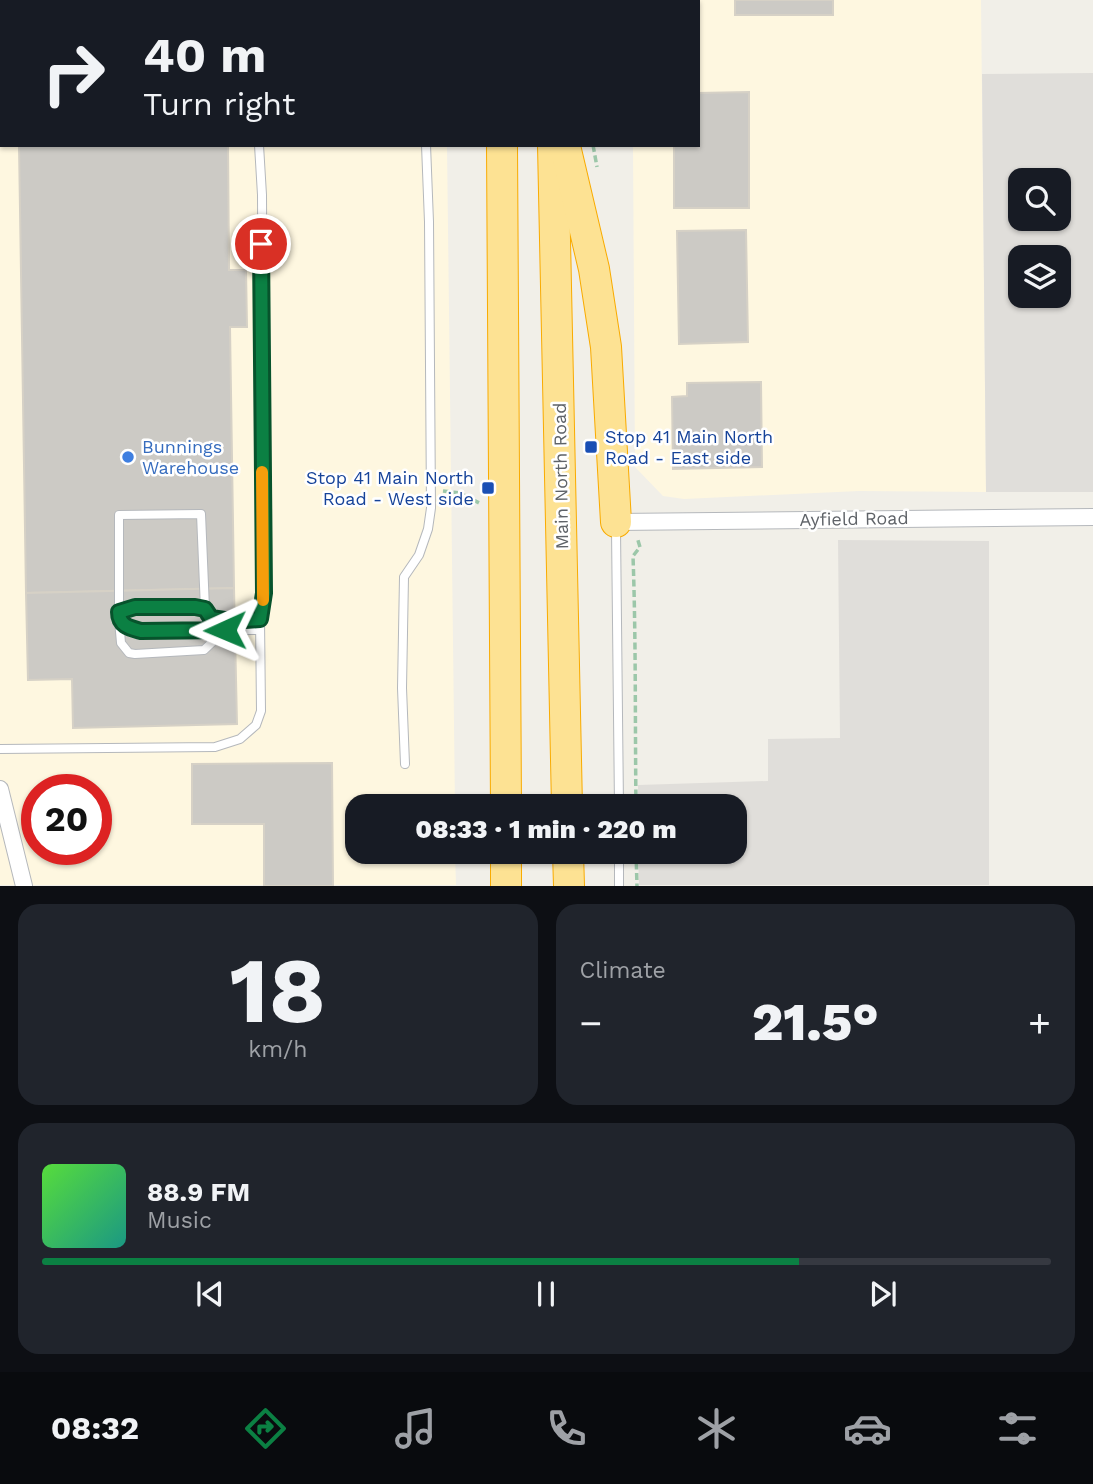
<!DOCTYPE html>
<html lang="en">
<head>
<meta charset="utf-8">
<style>
  body { margin:0; font-family:"Work Sans",sans-serif; background:#20242c; color:#f1f3f6; height:100vh; display:flex; flex-direction:column; font-size:26px; white-space:nowrap }
  * { box-sizing:border-box; margin:0 }
  p { font-size:23px; color:#9ea1a6 }
  .icon { flex:none; width:38px; height:38px; fill:none; stroke:currentColor; stroke-width:2; stroke-linecap:round; stroke-linejoin:round }
  .map { position:relative; height:886px; overflow:hidden }
  .sheet { display:flex; flex-direction:column; gap:18px; padding:18px; background:#0d0f14; flex:1 }
  .sheet>* { flex:none }
  .banner { position:absolute; left:0px; top:0px; width:700px; height:147px; box-shadow:0 2px 5px #0004; background:#171b24; color:#f1f3f6; overflow:hidden }
  .fabs { position:absolute; left:1008px; top:168px; display:grid; gap:14px }
  .fabs a { display:grid; place-items:center; width:63px; height:63px; border-radius:14px; background:#171b24; box-shadow:0 2px 5px #0004; font-size:35px }
  .speed { position:absolute; left:21px; top:774px; display:flex; gap:14px; font-size:35px; font-weight:700; text-align:center }
  .speed>* { display:grid; place-content:center; width:91px; height:91px; border-radius:50%; background:#171b24; box-shadow:0 2px 5px #0004; line-height:1 }
  .speed .limit { border:10px solid #d22; background:#fff; color:#111 }
  .pin { position:absolute; display:grid; place-items:center; width:60px; height:60px; color:#fff; margin:-30px; border:4px solid #fff; border-radius:50%; box-shadow:0 2px 7px #0007 }
  .me { position:absolute; width:77px; margin:-38px; rotate:269deg; stroke-linejoin:round; filter:drop-shadow(0 0 5px #0008) }
  .turn { display:flex; align-items:center; gap:24px; height:147px; padding:0 28px; font-size:32px }
  .turn .icon { width:91px; height:91px; stroke-width:2.5 }
  .turn b { display:block; font-size:49px; line-height:60px }
  .big { font-size:52px; font-weight:800; line-height:1.1 }
  .sheet .card { flex:1; display:flex; flex-direction:column; justify-content:center; gap:10px; min-width:0; padding:0 24px; border-radius:21px; background:#20242c }
  .sheet .dial { align-items:center; gap:0 }
  .dial b { font-size:91px; line-height:1 }
  .song { display:flex; align-items:center; gap:21px }
  .cover { width:84px; height:84px; border-radius:10px; background:linear-gradient(135deg,hsl(110 70% 55%),hsl(170 70% 35%)) }
  .played { height:7px; border-radius:4px; background:linear-gradient(90deg,#0b8043 75%,#363941 75%) }
  .keys { display:flex; justify-content:space-around; direction:ltr }
  .heat { display:flex; justify-content:space-between; align-items:center; font-size:38px; direction:ltr }
  .sheet .tiles { flex:1; display:grid; gap:18px; grid-template-columns:1fr 1fr }
  .card:last-child { grid-column:span 2 }
  .trip { position:absolute; left:345px; top:794px; width:402px; height:70px; border-radius:21px; background:#171b24; box-shadow:0 2px 5px #0004; font-weight:800; line-height:70px; text-align:center }
  .menu { display:flex; height:112px; justify-content:space-around; align-items:center; background:#090b0e; color:#9ea1a6 }
  .menu .icon { width:49px; height:49px }
  .menu .selected { color:#0b8043 }
  .menu b { font-size:32px; color:#f1f3f6 }
  .map>svg:first-child { display:block }
  .commercial { fill:#fef7e0; fill-rule:evenodd }
  .industrial { fill:#e0deda; fill-rule:evenodd }
  .building { fill:#cccac5; stroke:#d6d1c6; stroke-width:2 }
  .lines { fill:none; stroke-linecap:round; stroke-linejoin:round }
  .lane-casing { stroke:#b5b8bc; stroke-width:10 }
  .street-casing { stroke:#b5b8bc; stroke-width:18 }
  .highway-casing { stroke:#f9ab00; stroke-width:32 }
  .path { stroke:#9cc7a9; stroke-width:3.5; stroke-dasharray:7 3.5; stroke-linecap:butt }
  .lane { stroke:#fff; stroke-width:8 }
  .street { stroke:#fff; stroke-width:16 }
  .highway { stroke:#fde293; stroke-width:30 }
  .route-casing { stroke:#07532c; stroke-width:18 }
  .route { stroke:#0b8043; stroke-width:12 }
  .slow { stroke:#f59e0b; stroke-width:12 }
  .transit-dot { fill:#1a4fb4; stroke:#fff; stroke-width:2.5 }
  .shop-dot { fill:#3f7fe0; stroke:#fff; stroke-width:2.5 }
  .labels { text-anchor:middle; stroke-width:5; stroke-linejoin:round; paint-order:stroke }
  .transit-label { font-size:18px; fill:#164399; stroke:#fff; text-anchor:start }
  .shop-label { font-size:18px; fill:#366cbe; stroke:#fff; text-anchor:start }
  .street-label { font-size:18px; fill:#5f6368; stroke:#fff }
</style>
</head>
<body>
<div class="map">
<svg width="1093" height="886" viewBox="0 0 1093 886">
  <rect width="100%" height="100%" fill="#f1efe8"/>
  <g class="commercial">
    <path d="M0,0H445L2,2V145H447L455,807H357V852H455L456,885H0ZM37,789H96V849H37Z"/>
    <path d="M588,0H981L986,492L859,491L684,499L663,496L635,467L633,145H698V2Z"/>
  </g>
  <g class="industrial">
    <path d="M1093,73V492H986L982,74ZM1020,180H1059V219H1020ZM1020,257H1059V296H1020Z"/>
    <path d="M838,540L989,541V885H639L638,852H735V807H638V785L768,781V739L840,738Z"/>
  </g>
  <g class="building">
    <rect x="146" y="0" width="46" height="2"/>
    <rect x="735" y="0" width="98" height="15"/>
    <path d="M749,92V208H674V145H698V93Z"/>
    <path d="M19,145H228L229,270H246L247,327H230L234,588L26,593Z"/>
    <path d="M746,230L748,342L679,344L677,231Z"/>
    <path d="M761,382L762,467L673,469L672,397L687,396V383Z"/>
    <path d="M234,588L237,724L73,728L72,679L28,680L26,593Z"/>
    <path d="M332,763L333,886H264V824H192V764Z"/>
  </g>
  <g class="lines">
    <g class="lane-casing">
      <g id="lane">
        <path d="M256,0V2"/>
        <path d="M424,0V2"/>
        <path d="M616,529L619,807"/>
        <path d="M119,612L135,607L205,609"/>
        <path d="M119,620L121,643L129,653L135,654L204,650L225,630"/>
        <path d="M260,630L141,631C131,629 125,628 119,618V515L201,514L205,609L211,618L231,621L260,619"/>
        <path d="M0,749L215,747L240,739L256,725L261,711L260,619L264,593L262,195L259,145"/>
        <path d="M405,764L402,688L404,577L419,555L428,529L431,508L429,222L426,145"/>
        <path d="M619,852V886"/>
      </g>
    </g>
    <g class="street-casing">
      <g id="street">
        <path d="M12,2L13,0"/>
        <path d="M0,19L2,16"/>
        <path d="M616,522L1093,517"/>
        <path d="M0,789L24,886"/>
      </g>
    </g>
    <g class="highway-casing">
      <g id="highway">
        <path d="M501,0V2"/>
        <path d="M552,0V2"/>
        <path d="M502,145L506,807"/>
        <path d="M553,145L567,807"/>
        <path d="M565,146L594,269L606,347L616,522"/>
        <path d="M506,852V886"/>
        <path d="M568,852L569,886"/>
      </g>
    </g>
    <g class="path">
      <path d="M582,0V2"/>
      <path d="M593,145L597,167"/>
      <path d="M443,491L460,493L481,504"/>
      <path d="M636,807C635,723 636,640 633,556L640,547L637,537"/>
      <path d="M636,852L637,886"/>
    </g>
    <use href="#lane" class="lane"/>
    <use href="#street" class="street"/>
    <use href="#highway" class="highway"/>
  </g>
  <g class="lines">
    <g class="route-casing">
      <path id="route" d="M225,630L141,631C130,628 119,626 119,612L135,607H195L205,609L211,618L231,621L260,619L264,593L261,244"/>
    </g>
    <use href="#route" class="route"/>
    <path class="slow" d="M262,472L263,600"/>
  </g>
  <g class="transit-dot">
    <rect x="584" y="440" width="14" height="14" rx="3.5"/>
    <rect x="481" y="481" width="14" height="14" rx="3.5"/>
  </g>
  <circle class="shop-dot" cx="128" cy="457" r="7"/>
  <g class="labels">
    <g class="transit-label">
      <text x="605" y="443">Stop 41 Main North<tspan x="605" dy="21">Road - East side</tspan></text>
      <text x="474" y="484" text-anchor="end">Stop 41 Main North<tspan x="474" dy="21">Road - West side</tspan></text>
    </g>
    <g class="shop-label">
      <text x="142" y="453">Bunnings<tspan x="142" dy="21">Warehouse</tspan></text>
    </g>
    <g class="street-label">
      <text transform="translate(561 476) rotate(-91)" y="6">Main North Road</text>
      <text transform="translate(854 519) rotate(-1)" y="6">Ayfield Road</text>
    </g>
  </g>
</svg>
<div class="fabs">
<a><svg class="icon" aria-label="search" viewBox="0 0 24 24"><circle cx="10" cy="10" r="6"/><path d="M15 15l6 6"/></svg></a>
<a><svg class="icon" aria-label="layers" viewBox="0 0 24 24"><path d="M12 4l9 5-9 5-9-5zM3 14l9 5 9-5"/></svg></a>
</div>
<div class="speed"><div class="limit">20</div></div>
<div class="pin" style="left:261px;top:244px;background:#d93025"><svg class="icon" aria-label="arrive" viewBox="0 0 24 24"><path d="M6 21V4h12l-3 4 3 4H6"/></svg></div>
<svg class="me" style="left:225px;top:630px" viewBox="-20 -20 40 40"><path d="M0-17L14 15 0 8-14 15z" fill="#0b8043" stroke="#fff" stroke-width="4"/></svg>
<div class="trip">08:33 · 1 min · 220 m</div>
<div class="banner">
<div class="turn"><svg class="icon" aria-label="right" viewBox="0 0 24 24"><path d="M7 20v-9h11M14 6l5 5-5 5"/></svg><div><b>40 m</b>Turn right</div></div>
</div>
</div>
<section class="sheet">
<div class="tiles">
<div class="card dial"><b>18</b><p>km/h</p></div>
<div class="card"><p>Climate</p>
<div class="heat"><a>−</a><b class="big">21.5°</b><a>+</a></div>
</div>
<div class="card">
<div class="song"><i class="cover"></i><div><b>88.9 FM</b><p>Music</p></div></div>
<div class="played"></div>
<div class="keys"><svg class="icon" aria-label="previous" viewBox="0 0 24 24"><path d="M18 5L8 12l10 7zM5 5v14"/></svg><svg class="icon" aria-label="pause" viewBox="0 0 24 24"><path d="M8 5v14M16 5v14"/></svg><svg class="icon" aria-label="next" viewBox="0 0 24 24"><path d="M6 5l10 7-10 7zM19 5v14"/></svg></div>
</div>
</div>
</section>
<nav class="menu">
<b>08:32</b>
<svg class="icon selected" aria-label="directions" viewBox="0 0 24 24"><path d="M12 3l9 9-9 9-9-9zM9 14v-3h6M13 9l2 2-2 2"/></svg>
<svg class="icon" aria-label="music" viewBox="0 0 24 24"><path d="M9 18V5l10-2v13"/><circle cx="6" cy="18" r="3"/><circle cx="16" cy="16" r="3"/></svg>
<svg class="icon" aria-label="phone" viewBox="0 0 24 24"><path d="M5 4h4l2 5-3 2q2 4 5 5l2-3 5 2v4C11 20 4 13 5 4z"/></svg>
<svg class="icon" aria-label="climate" viewBox="0 0 24 24"><path d="M12 3v18M4 7l16 10M4 17L20 7"/></svg>
<svg class="icon" aria-label="car" viewBox="0 0 24 24"><path d="M5 17H2v-5l4-1 3-4h7l3 4 3 1v5h-3M9 17h6M6 11h13"/><circle cx="7" cy="17" r="2"/><circle cx="17" cy="17" r="2"/></svg>
<svg class="icon" aria-label="filters" viewBox="0 0 24 24"><path d="M4 7h16M4 17h16"/><circle cx="9" cy="7" r="2"/><circle cx="15" cy="17" r="2"/></svg>
</nav>
</body>
</html>
